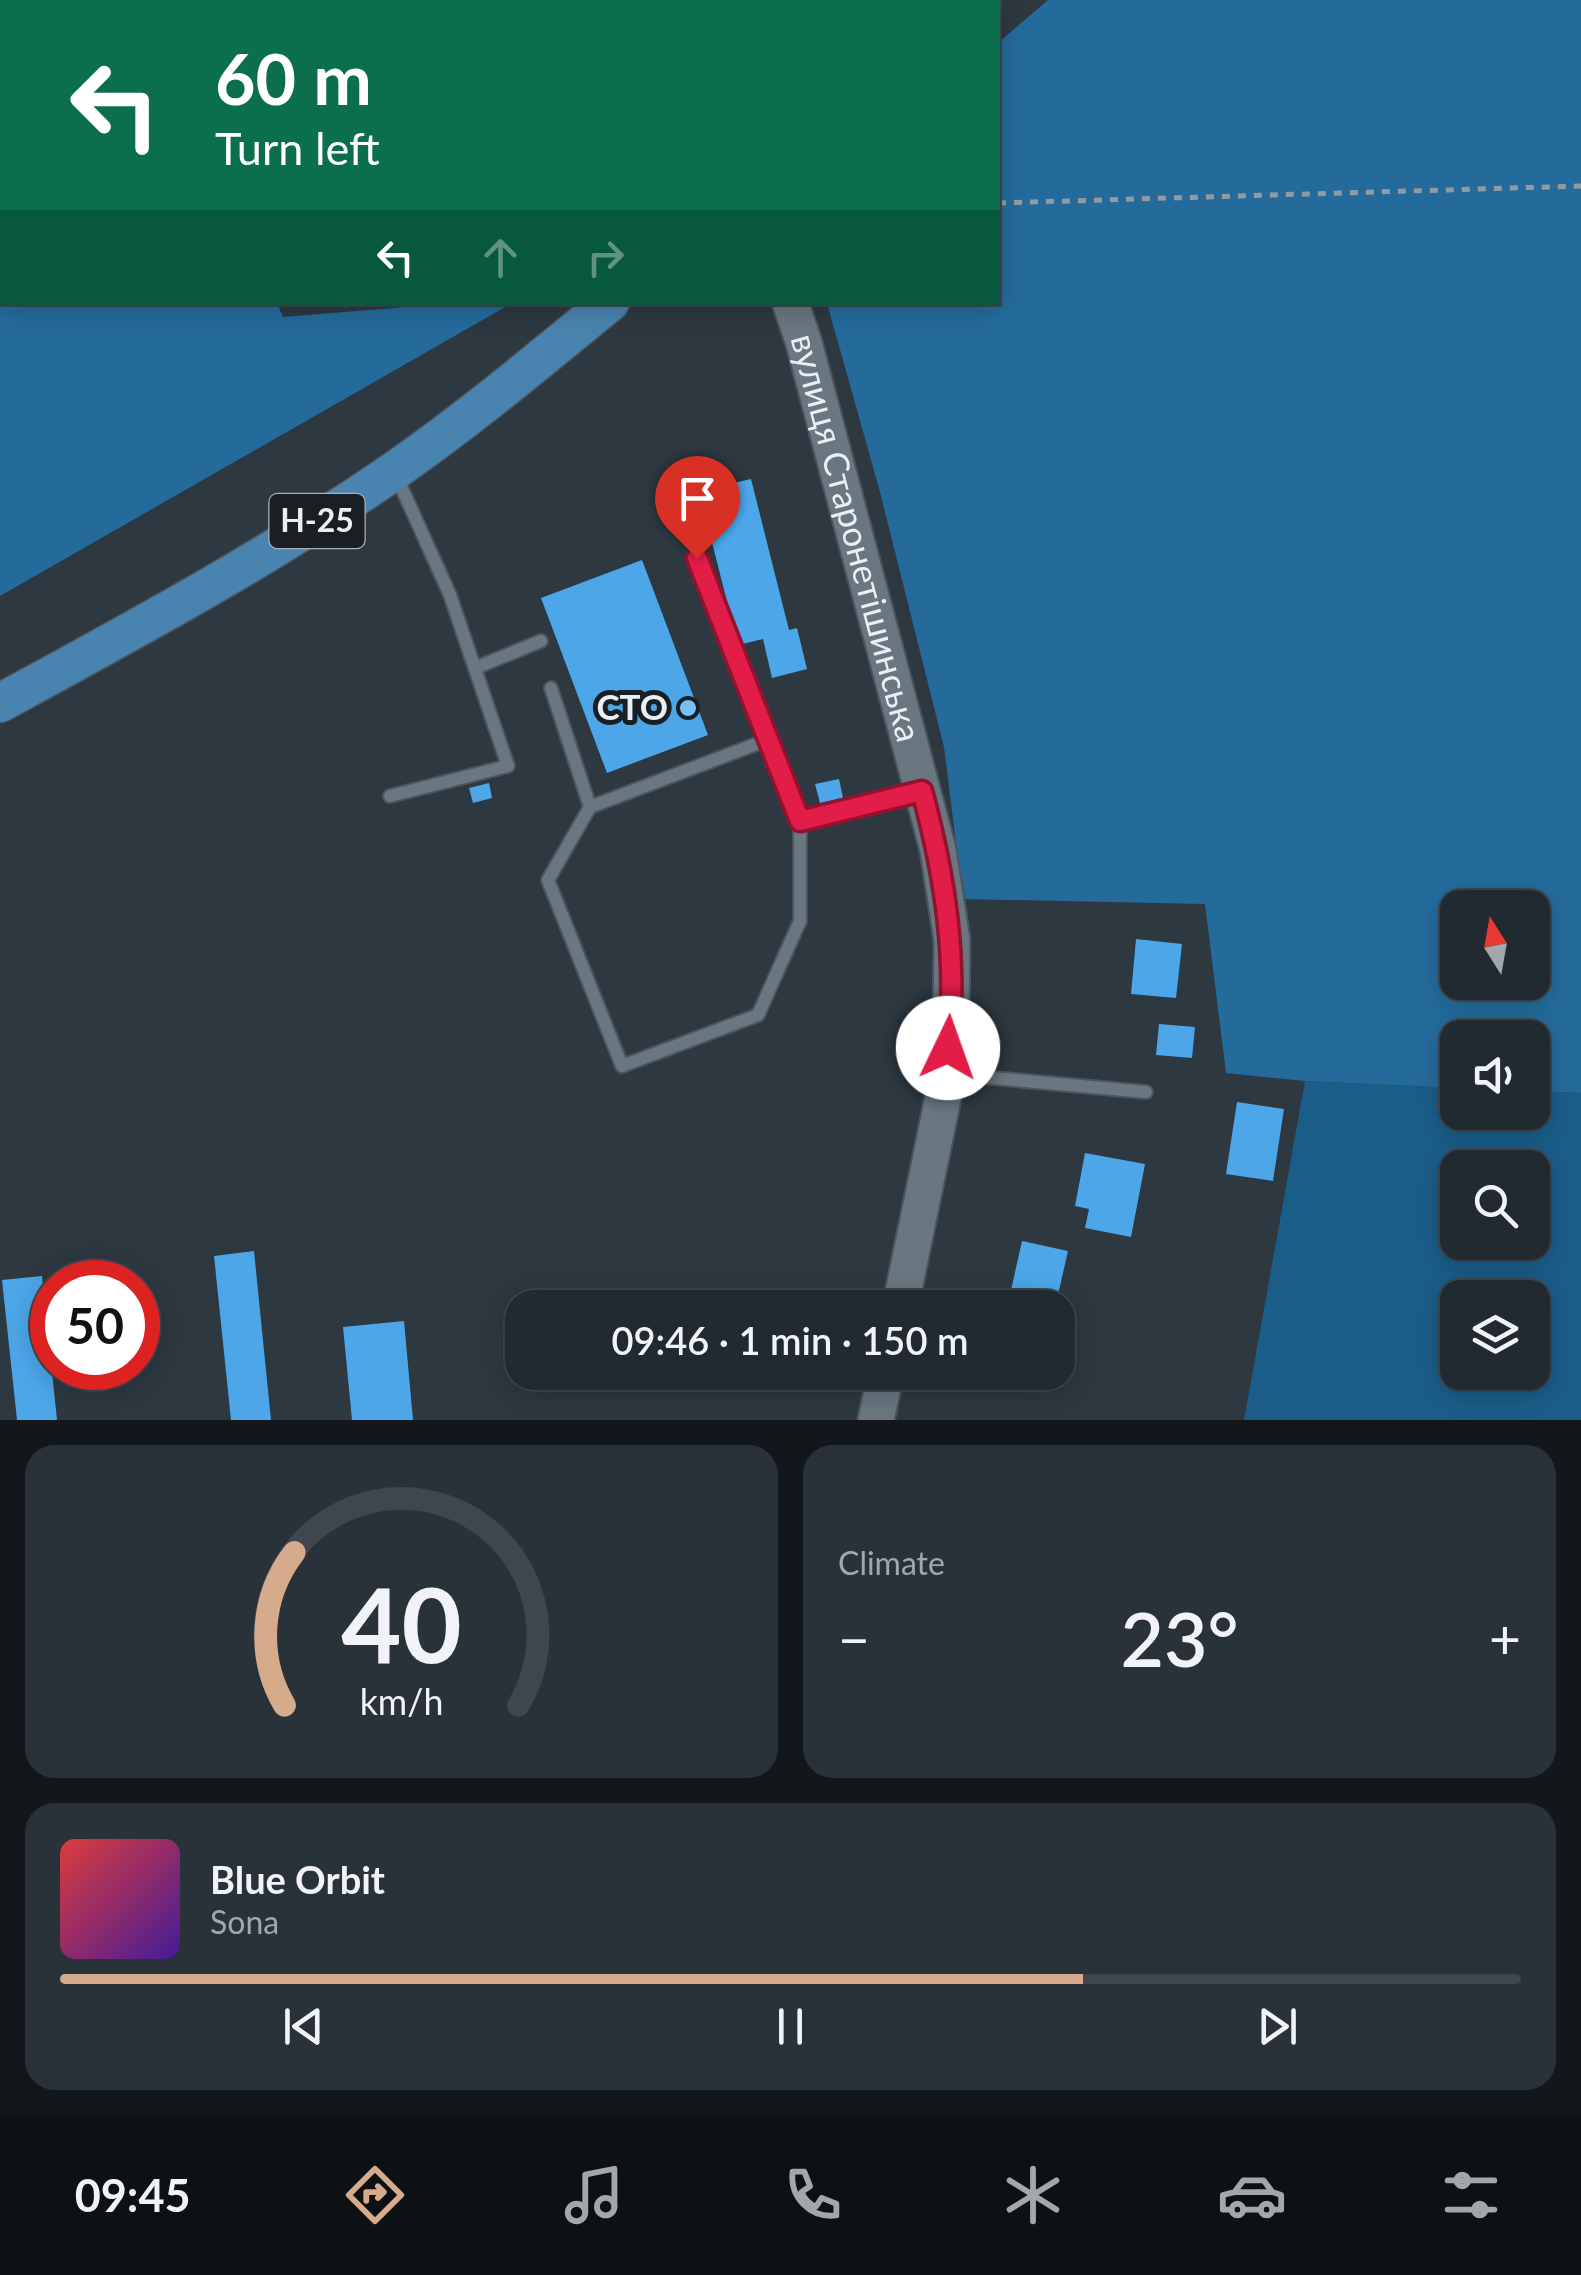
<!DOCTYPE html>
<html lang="en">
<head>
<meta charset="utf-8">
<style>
  body { margin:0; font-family:Lato,sans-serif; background:#2a3239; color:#f1f3f6; height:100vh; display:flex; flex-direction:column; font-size:38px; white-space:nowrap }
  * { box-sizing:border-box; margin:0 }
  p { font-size:32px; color:#a2a7ab }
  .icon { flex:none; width:55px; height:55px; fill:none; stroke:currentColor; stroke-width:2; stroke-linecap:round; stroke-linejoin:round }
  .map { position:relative; height:1420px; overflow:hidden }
  .sheet { display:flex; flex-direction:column; gap:25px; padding:25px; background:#13171b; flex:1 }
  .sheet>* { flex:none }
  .guide { position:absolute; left:0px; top:0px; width:1000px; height:305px; box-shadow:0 5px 25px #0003,0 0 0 2px #3f464d; background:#0b6e4f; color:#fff; overflow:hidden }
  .needle { width:65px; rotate:349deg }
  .tools { position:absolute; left:1440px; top:890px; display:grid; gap:20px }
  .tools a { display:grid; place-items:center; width:110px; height:110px; border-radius:20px; background:#222a31; box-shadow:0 5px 25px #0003,0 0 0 2px #3f464d; font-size:50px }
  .speed { position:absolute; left:30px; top:1260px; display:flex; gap:20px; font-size:50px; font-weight:700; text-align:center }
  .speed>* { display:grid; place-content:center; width:130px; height:130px; border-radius:50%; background:#222a31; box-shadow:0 5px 25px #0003,0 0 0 2px #3f464d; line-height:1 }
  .speed .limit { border:15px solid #d22; background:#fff; color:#111 }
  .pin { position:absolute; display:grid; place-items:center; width:85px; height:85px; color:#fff; margin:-102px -42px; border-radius:50% 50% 50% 0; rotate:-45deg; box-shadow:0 0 10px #0007 }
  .pin .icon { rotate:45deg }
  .me { position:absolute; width:110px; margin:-55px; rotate:3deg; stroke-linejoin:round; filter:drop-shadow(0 0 8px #0008) }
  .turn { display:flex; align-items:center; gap:35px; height:210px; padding:0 50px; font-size:45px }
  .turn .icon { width:130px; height:130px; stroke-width:2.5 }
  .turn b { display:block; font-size:70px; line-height:85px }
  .lanes { display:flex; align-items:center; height:95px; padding:0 50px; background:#0003; justify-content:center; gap:50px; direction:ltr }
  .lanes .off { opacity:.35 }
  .big { font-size:75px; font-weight:600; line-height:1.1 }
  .sheet .card { flex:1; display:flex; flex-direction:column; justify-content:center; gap:15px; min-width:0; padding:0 35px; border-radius:30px; background:#2a3239 }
  .sheet .dial { align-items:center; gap:0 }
  .dial svg { height:260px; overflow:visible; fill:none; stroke:#3f464d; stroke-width:7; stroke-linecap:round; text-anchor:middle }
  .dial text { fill:#f1f3f6; stroke:none }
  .song { display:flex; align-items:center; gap:30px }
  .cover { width:120px; height:120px; border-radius:15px; background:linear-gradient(135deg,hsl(0 70% 55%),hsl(260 70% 35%)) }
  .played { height:10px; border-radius:5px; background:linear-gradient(90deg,#d6ab8b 70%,#3f464d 70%) }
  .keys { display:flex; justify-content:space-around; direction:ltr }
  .heat { display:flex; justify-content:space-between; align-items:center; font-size:55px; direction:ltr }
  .sheet .tiles { flex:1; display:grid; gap:25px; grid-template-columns:1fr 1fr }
  .card:last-child { grid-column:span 2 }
  .trip { position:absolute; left:505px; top:1290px; width:570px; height:100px; border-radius:30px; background:#222a31; box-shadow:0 5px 25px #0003,0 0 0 2px #3f464d; font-weight:600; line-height:100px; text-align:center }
  .tabs { display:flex; height:160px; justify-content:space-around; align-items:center; background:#0e1114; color:#a2a7ab }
  .tabs .icon { width:70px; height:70px }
  .tabs .selected { color:#d6ab8b }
  .tabs b { font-size:45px; color:#f1f3f6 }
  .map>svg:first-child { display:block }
  .green { fill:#1b5d89; fill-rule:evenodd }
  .forest { fill:#246b9c; fill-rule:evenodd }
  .building { fill:#4ca6e8 }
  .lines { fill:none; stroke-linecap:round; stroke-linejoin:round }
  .lane-casing { stroke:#4c555d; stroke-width:16 }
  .street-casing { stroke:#4c555d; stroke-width:29 }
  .secondary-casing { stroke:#4c555d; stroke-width:39 }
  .primary-casing { stroke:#4c555d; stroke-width:41 }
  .path { stroke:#929ba2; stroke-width:5; stroke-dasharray:8 8; stroke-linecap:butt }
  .lane { stroke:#6a7680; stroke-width:12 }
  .street { stroke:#6a7680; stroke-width:25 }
  .secondary { stroke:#6a7680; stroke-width:35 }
  .primary { stroke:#4884af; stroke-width:38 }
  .route-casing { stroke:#92132f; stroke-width:25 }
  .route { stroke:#e11d48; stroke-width:18 }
  .poi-dot { fill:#77bff7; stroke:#1a1f23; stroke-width:4 }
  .labels { text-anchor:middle; stroke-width:10; stroke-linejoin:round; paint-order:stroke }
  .shield { fill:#1a1f23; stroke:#aab1b6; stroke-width:2.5 }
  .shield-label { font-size:32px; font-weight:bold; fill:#e8eff5 }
  .street-label { font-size:35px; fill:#e8eff5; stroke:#1a1f23 }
  .poi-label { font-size:35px; font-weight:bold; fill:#e8eff5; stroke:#1a1f23; text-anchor:end }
</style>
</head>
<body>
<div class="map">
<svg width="1581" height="1420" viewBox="0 0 1581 1420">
  <rect width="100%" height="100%" fill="#2d3841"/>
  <path class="green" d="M1305,1081L1457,1088L1458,1112H1532L1533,1091L1581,1093V1420H1244ZM1458,1168H1532V1242H1458ZM1458,1298H1532V1372H1458Z"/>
  <g class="forest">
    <path d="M0,0H246L2,2V302L277,303L283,317L456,303H512L0,596Z"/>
    <path d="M1048,0H1581V1093L1533,1091L1532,1038H1458L1457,1088L1305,1081L1226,1073L1205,904L963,899L944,747L880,492L827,303L998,302V43ZM1458,908H1532V982H1458Z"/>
  </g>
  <g class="building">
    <path d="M751,479L789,630L797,628L807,669L772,678L763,639L738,645L699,491Z"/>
    <path d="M642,560L708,735L607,773L541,598Z"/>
    <path d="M839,779L843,798L820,803L815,784Z"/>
    <path d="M489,783L492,798L473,803L469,788Z"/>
    <path d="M1136,939L1182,944L1176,998L1131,994Z"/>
    <path d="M1159,1024L1195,1027L1192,1058L1156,1055Z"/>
    <path d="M1237,1102L1284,1109L1273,1181L1226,1174Z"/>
    <path d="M1085,1153L1145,1164L1131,1237L1085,1228L1089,1209L1075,1206Z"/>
    <path d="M1022,1241L1068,1251L1055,1308H1007Z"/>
    <path d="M254,1251L271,1420H231L214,1256Z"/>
    <path d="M42,1276L57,1420H17L2,1280Z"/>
    <path d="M404,1321L413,1420H352L343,1327Z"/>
  </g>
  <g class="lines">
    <g class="lane-casing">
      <g id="lane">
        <path d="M775,2L778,0"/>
        <path d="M697,558L800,821L920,791"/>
        <path d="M475,668L541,641"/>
        <path d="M551,688L590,807L767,740"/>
        <path d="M390,796L508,766L450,595L395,473"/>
        <path d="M590,807L548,880L622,1066L758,1015L800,921V821"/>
        <path d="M949,1074L1146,1092"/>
      </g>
    </g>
    <g class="street-casing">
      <path id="street" d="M694,0L695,2"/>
    </g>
    <g class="secondary-casing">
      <g id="secondary">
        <path id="s1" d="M790,302L804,343L938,850L952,940L951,1022L944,1093L900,1308"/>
        <path d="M876,1420L886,1372"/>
      </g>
    </g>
    <g class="primary-casing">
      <g id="primary">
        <path d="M975,2L978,0"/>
        <path d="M0,703C134,630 268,558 394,471C469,419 539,360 610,302"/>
      </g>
    </g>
    <path class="path" d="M998,203L1581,186"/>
    <use href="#lane" class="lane"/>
    <use href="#street" class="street"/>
    <use href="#secondary" class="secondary"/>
    <use href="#primary" class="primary"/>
  </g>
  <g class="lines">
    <g class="route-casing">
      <path id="route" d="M697,558L800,821L922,791C945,876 958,960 948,1048"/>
    </g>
    <use href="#route" class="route"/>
  </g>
  <circle class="poi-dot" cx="688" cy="708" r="10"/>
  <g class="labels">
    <rect class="shield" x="269.5" y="494" width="95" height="54" rx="8"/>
    <g class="shield-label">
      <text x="317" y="532">Н-25</text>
    </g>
    <g class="street-label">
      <text dy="12" stroke="none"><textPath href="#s1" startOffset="245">вулиця Старонетішинська</textPath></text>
    </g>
    <g class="poi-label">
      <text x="668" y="720">СТО</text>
    </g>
  </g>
</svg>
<div class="tools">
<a><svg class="needle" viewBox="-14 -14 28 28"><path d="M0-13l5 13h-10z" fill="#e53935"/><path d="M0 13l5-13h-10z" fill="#a2a7ab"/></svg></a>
<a><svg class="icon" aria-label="sound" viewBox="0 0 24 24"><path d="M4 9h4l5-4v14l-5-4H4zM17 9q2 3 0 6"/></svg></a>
<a><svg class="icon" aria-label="search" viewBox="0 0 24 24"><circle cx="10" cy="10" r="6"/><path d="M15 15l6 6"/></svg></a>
<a><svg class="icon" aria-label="layers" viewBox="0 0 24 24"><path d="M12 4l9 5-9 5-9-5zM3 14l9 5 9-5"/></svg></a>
</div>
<div class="speed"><div class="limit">50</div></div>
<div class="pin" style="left:697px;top:558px;background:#d93025"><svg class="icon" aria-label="arrive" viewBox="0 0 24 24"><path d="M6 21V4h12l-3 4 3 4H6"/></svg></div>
<svg class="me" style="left:948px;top:1048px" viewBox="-20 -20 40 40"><circle r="19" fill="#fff"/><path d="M0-13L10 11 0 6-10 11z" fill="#e11d48"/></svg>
<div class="trip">09:46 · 1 min · 150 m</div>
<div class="guide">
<div class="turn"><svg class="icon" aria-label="left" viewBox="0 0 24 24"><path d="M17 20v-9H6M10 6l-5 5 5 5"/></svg><div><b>60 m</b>Turn left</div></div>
<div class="lanes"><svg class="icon" aria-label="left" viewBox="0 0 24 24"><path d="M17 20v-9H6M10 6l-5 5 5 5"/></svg><svg class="icon off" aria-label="ahead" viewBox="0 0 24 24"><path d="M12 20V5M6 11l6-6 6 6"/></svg><svg class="icon off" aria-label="right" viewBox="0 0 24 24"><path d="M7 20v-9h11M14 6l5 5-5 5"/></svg></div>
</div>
</div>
<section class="sheet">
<div class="tiles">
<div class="card dial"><svg viewBox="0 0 100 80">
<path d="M14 69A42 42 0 1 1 86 69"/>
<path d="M14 69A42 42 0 0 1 17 22" stroke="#d6ab8b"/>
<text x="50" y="56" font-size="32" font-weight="700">40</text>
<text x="50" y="72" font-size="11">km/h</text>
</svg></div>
<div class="card"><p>Climate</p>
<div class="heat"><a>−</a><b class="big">23°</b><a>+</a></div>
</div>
<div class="card">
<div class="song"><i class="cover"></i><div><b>Blue Orbit</b><p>Sona</p></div></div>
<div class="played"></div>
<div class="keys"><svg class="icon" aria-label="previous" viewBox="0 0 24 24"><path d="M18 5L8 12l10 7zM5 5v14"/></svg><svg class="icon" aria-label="pause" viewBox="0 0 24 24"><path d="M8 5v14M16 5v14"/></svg><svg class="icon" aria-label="next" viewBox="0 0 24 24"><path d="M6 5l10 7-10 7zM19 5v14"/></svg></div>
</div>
</div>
</section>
<nav class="tabs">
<b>09:45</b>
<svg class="icon selected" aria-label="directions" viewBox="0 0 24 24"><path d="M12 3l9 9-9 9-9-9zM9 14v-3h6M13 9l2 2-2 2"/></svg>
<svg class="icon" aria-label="music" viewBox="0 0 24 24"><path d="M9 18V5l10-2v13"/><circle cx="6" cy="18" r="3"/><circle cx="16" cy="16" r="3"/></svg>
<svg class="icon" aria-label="phone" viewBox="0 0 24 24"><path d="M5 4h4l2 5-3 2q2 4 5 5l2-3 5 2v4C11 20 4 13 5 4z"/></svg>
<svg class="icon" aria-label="climate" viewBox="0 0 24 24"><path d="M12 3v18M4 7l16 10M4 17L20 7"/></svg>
<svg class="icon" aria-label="car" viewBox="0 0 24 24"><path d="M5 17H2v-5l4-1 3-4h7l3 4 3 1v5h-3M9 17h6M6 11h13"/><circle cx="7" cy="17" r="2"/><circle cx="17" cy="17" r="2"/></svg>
<svg class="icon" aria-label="filters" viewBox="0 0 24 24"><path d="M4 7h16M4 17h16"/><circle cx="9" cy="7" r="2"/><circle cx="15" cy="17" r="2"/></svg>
</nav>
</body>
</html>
